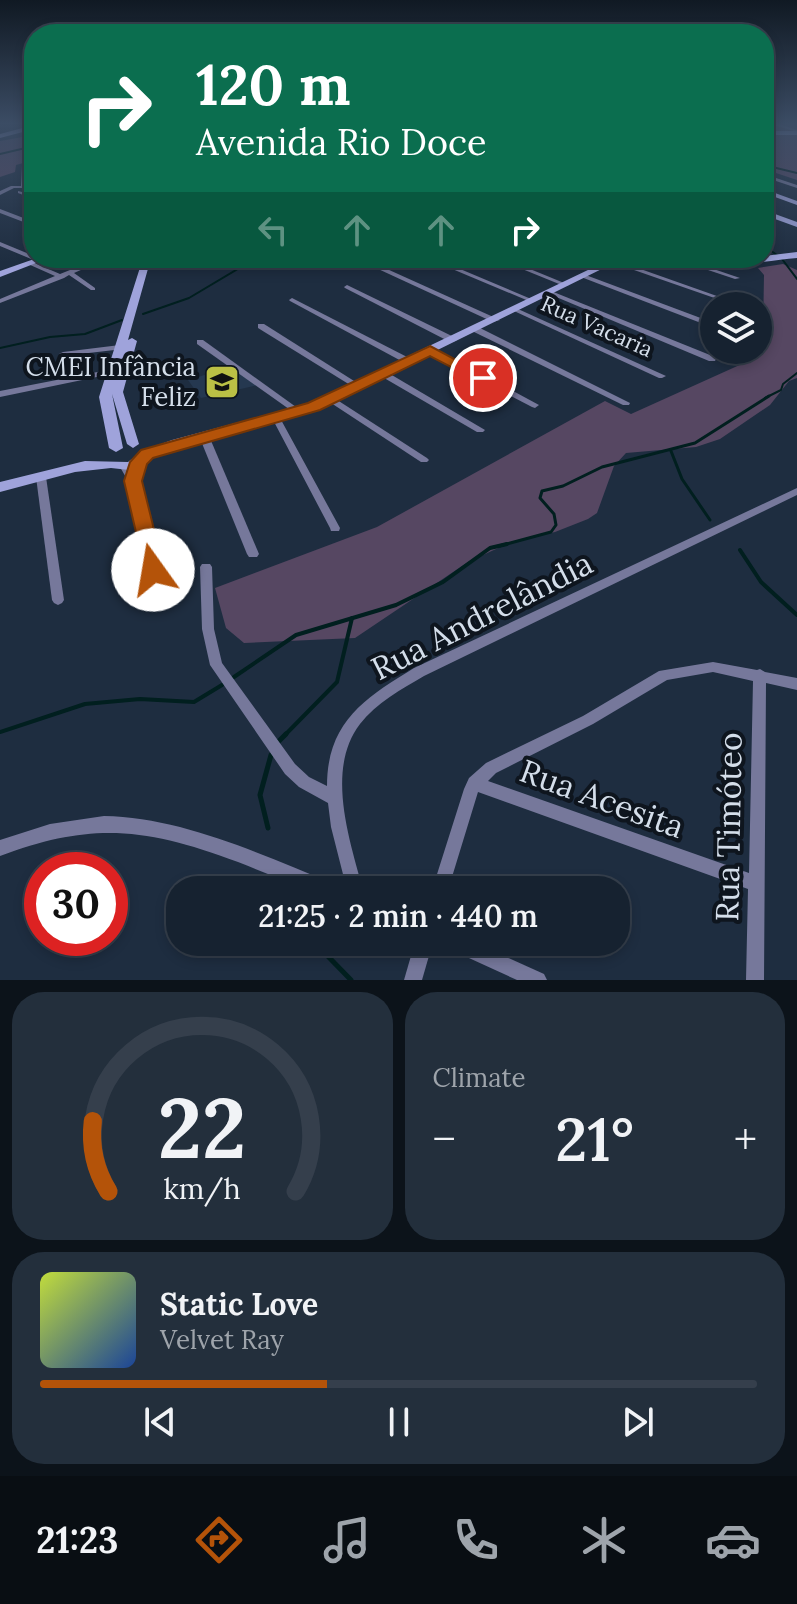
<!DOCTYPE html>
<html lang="en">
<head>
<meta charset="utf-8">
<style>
  body { margin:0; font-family:Lora,serif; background:#232f3c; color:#f1f3f6; height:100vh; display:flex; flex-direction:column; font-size:30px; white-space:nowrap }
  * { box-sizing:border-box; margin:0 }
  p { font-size:26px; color:#9ea4ab }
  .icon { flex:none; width:44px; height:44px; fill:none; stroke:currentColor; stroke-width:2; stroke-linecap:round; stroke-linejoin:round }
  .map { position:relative; height:980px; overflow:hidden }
  .panel { display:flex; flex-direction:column; gap:12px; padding:12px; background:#0c131a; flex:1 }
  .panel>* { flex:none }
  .banner { position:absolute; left:24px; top:24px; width:750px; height:244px; border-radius:32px; box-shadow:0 4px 12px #0003,0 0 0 2px #353f4c; background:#0b6e4f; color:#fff; overflow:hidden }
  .tools { position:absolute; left:700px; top:292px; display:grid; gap:16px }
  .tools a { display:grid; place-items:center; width:72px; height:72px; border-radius:50%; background:#162230; box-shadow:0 4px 12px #0003,0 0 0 2px #353f4c; font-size:40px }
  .speed { position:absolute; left:24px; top:852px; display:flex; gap:16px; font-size:40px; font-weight:700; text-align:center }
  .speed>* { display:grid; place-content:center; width:104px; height:104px; border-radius:50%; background:#162230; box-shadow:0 4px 12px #0003,0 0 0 2px #353f4c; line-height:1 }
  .speed .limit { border:12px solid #d22; background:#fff; color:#111 }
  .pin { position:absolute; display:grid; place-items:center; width:68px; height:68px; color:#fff; margin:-34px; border:4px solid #fff; border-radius:50%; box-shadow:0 2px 8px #0007 }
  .me { position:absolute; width:88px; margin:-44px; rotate:347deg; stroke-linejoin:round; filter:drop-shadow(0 0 6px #0008) }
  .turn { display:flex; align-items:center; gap:28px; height:168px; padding:0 40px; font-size:36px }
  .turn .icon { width:104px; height:104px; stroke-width:2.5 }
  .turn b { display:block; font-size:56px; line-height:68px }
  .lanes { display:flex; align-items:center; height:76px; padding:0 40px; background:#0003; justify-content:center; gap:40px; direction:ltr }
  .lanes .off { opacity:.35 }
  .big { font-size:60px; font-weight:600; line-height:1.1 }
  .panel .card { flex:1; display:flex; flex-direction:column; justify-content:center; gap:12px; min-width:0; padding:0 28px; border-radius:32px; background:#232f3c }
  .panel .dial { align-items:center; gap:0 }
  .dial svg { height:208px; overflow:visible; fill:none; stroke:#353f4c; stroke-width:7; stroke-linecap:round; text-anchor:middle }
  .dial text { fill:#f1f3f6; stroke:none }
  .song { display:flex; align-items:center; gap:24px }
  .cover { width:96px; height:96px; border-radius:12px; background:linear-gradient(135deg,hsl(70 70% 55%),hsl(220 70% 35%)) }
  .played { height:8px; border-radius:4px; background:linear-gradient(90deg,#b45309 40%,#353f4c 40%) }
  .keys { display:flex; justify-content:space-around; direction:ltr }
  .heat { display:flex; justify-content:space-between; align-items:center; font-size:44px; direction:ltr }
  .panel .tiles { flex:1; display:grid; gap:12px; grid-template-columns:1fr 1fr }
  .card:last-child { grid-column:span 2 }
  .trip { position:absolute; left:166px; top:876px; width:464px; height:80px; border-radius:32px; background:#162230; box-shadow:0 4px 12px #0003,0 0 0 2px #353f4c; font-weight:600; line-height:80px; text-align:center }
  .dock { display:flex; height:128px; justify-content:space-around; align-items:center; background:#090e13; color:#9ea4ab }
  .dock .icon { width:56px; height:56px }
  .dock .active { color:#b45309 }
  .dock b { font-size:36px; color:#f1f3f6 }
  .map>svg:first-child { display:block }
  .built { fill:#253850 }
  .green { fill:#564762 }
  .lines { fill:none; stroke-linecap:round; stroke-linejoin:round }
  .stream-far3 { stroke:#011f1f; stroke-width:2 }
  .stream-far2 { stroke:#011f1f; stroke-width:3 }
  .stream-far1 { stroke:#011f1f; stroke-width:4 }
  .stream { stroke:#011f1f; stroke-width:5 }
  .street { fill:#76789b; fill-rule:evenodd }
  .secondary { fill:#9fa3db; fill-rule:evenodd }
  .route { fill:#b45309; stroke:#753606; stroke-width:2 }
  .labels { text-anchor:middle; stroke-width:8; stroke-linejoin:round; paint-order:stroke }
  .far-street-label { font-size:22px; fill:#d4deea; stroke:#0e151e }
  .poi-label { font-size:26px; fill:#d4deea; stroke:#0e151e; text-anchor:end }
  .near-street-label { font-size:32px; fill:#d4deea; stroke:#0e151e }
</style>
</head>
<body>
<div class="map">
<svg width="797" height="980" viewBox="0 0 797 980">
  <rect width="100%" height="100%" fill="#1e2d40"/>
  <path class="built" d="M231,367L258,385L201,398L188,380Z"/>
  <g class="green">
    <path d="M764,124H797V180L764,169Z"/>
    <path d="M34,135V160L16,165L15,172L0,177V141Z"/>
    <path d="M783,264L797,270V378L789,381L770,405L720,439L696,447L626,453L614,466L597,513L588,519L555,532L511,542L468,562L355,638L244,643L226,628L215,588L377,527L605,401L631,414L744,363L752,350H758V340L763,332L764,275L758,268Z"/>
  </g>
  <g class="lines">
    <g class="stream-far3">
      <path d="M0,154L34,146"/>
      <path d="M764,165L797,173"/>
      <path d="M764,246L777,255"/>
      <path d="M782,259L797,279"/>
      <path d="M143,314L189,298L256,258"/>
      <path d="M0,348L50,337L85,334L122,320"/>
      <path d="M765,398L781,390L783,384L797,373"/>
    </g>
    <g class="stream-far2">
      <path d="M671,451L682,479L710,520"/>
      <path d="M499,546L551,532L556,525L554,514L540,498L542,491L563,486L602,467L695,443L769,396"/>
    </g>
    <g class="stream-far1">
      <path d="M740,550L761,582L797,615"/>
      <path d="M234,677L296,635L396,605L443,582L490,548L507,544"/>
      <path d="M0,732L85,704L140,699L194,702L222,685"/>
      <path d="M284,736L337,682L352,618"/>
    </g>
    <g class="stream">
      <path d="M277,743L286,734"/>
      <path d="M268,828L260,795L271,755"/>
      <path d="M314,942L351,980"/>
    </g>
    <g class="street">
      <path d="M771,124H779L797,130V132Z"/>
      <path d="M24,165L26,166L25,186H31V188H14L0,195V191L11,186H21L22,166Z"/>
      <path d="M764,174L797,185V188L764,177Z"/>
      <path d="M18,191L34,195V199L18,193Z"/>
      <path d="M0,209L34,222V226L0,213Z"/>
      <path d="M764,233L774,240V242H770L764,238Z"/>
      <path d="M0,242L34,256V258L41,260L36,261L0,246Z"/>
      <path d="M100,258H108L74,273L95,288V290H91L69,275L64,278L0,303V299L55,276L28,264V262H32L60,274Z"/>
      <path d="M426,258H434L536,301L531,302Z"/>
      <path d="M495,258H503L569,285L564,286Z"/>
      <path d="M566,258H575L600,269L595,270Z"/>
      <path d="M672,258H681L740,278L735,279Z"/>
      <path d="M363,260H367L500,320L493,322L363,262Z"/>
      <path d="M611,260H615L731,301L726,302L611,262Z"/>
      <path d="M583,274L714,323V328L581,277L580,276Z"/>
      <path d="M347,285L456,338L457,340L453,342H450L345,288L344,287Z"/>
      <path d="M551,291L715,357L716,359L715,361H709L549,294L548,293Z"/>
      <path d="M292,298L411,359L412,361L411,363H405L290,301L289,300Z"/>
      <path d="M514,309H518L666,376L662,378H659L514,311Z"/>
      <path d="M258,324H264L362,386L361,388H355L258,328Z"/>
      <path d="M472,327H478L630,403L629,405H623L472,331Z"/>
      <path d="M197,340H203L303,412L302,414H296L197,344Z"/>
      <path d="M120,345L124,347L123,349L63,356L59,354L63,352Z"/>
      <path d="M427,348H433L539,405L535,408L532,407L427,352Z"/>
      <path d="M113,369L117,371L116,373L0,397V391Z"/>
      <path d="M379,371H385L485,430L483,432H477L379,375Z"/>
      <path d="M331,396L427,458L429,460L427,462H421L328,401L327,399Z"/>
      <path d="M276,415L280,418L340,528L339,531H331L330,528L272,418Z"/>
      <path d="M204,433L209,436L259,554L257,557H249L247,554L199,436Z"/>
      <path d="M125,464L128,465L138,481L159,570L157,573H149L147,570L128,481L120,467Z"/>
      <path d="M41,474L46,477L64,600L62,603L58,605L54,603L52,600L36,477Z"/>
      <path d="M797,488V495L424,676C402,689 376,703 360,724C325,770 350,840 363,890H347L331,827L328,803L299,787L285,774L210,665L202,629L200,567L202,564H210L212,567L214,629L222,663L295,764L309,777L327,786C327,722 365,698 414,668Z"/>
      <path d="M713,662L757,670L760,669L765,672L797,678V690L766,683L764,980H746L748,889L478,792L448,890H432L464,789L469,778L486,763L583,716L659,671ZM713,672L753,681L749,873L488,781L496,773L593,724L667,680Z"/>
      <path d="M104,816C181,817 263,855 334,884L336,890C327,890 315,892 306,890C298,888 290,883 283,880C268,874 253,868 238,862C147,828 92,821 0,856V840L50,824Z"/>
      <path d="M415,942H433L422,980H404Z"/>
      <path d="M444,942H473L544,974L547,980H517L447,948Z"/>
    </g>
    <g class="secondary">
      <path d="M34,125V129L0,138V134Z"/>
      <rect x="764" y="131" width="33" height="4"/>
      <path d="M764,189L797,201V205L764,193Z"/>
      <path d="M764,210L797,222V227L764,215Z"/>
      <path d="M797,252V258C771,260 734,269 711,258H764V256Z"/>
      <path d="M37,258H49L0,277V271Z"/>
      <path d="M143,258H151L128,340L132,338L137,341L123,392L139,444L133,448L127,444L112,394L123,448L116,452L109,448L99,397Z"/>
      <path d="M613,258H624L318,409L182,446L152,457L144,465L129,470L111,468L75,472L0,492V482L85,461L128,462L142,451L172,440L310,403Z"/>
    </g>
  </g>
  <linearGradient id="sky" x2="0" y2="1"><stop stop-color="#101923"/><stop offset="0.47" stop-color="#3b4c64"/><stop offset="1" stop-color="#3b4c64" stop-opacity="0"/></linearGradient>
  <rect width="797" height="262" fill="url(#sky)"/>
  <path class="route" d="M430,346L490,378L488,381H478L430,356L320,410L153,458L147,464L142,481L164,570L161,575H146L124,481L130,462L141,450L308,403Z"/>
  <defs>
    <g id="school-square" transform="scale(1.8)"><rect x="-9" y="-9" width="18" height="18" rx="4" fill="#bbc045" stroke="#0e151e"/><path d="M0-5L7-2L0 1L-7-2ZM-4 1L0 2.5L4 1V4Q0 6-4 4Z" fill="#111"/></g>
  </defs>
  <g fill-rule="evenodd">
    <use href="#school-square" x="222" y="382"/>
  </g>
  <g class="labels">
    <g class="far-street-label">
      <text transform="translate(597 326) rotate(24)" y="8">Rua Vacaria</text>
    </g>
    <g class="poi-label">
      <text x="196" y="376">CMEI Infância<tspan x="196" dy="30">Feliz</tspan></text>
    </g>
    <g class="near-street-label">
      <text transform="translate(482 616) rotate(-27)" y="11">Rua Andrelândia</text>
      <text transform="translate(602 799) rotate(20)" y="11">Rua Acesita</text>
      <text transform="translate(729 827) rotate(-89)" y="11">Rua Timóteo</text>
    </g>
  </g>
</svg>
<div class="tools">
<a><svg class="icon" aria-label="layers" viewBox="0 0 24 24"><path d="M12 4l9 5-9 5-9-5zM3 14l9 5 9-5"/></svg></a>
</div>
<div class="speed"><div class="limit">30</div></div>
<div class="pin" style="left:483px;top:378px;background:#d93025"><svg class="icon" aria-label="arrive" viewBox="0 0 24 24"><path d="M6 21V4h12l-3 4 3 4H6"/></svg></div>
<svg class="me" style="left:153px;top:570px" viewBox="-20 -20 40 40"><circle r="19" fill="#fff"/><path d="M0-13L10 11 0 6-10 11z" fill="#b45309"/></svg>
<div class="trip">21:25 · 2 min · 440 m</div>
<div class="banner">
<div class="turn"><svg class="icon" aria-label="right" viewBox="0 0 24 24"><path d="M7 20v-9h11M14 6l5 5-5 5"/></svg><div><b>120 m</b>Avenida Rio Doce</div></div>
<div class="lanes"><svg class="icon off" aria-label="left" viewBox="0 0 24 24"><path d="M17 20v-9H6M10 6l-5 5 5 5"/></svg><svg class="icon off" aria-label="ahead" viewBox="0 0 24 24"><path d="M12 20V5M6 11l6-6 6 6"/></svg><svg class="icon off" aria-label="ahead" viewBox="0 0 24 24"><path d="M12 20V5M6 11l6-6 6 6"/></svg><svg class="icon" aria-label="right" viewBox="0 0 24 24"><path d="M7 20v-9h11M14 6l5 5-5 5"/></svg></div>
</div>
</div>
<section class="panel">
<div class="tiles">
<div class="card dial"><svg viewBox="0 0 100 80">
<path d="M14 69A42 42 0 1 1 86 69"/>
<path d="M14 69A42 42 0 0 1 8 42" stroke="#b45309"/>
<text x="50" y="56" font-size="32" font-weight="700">22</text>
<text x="50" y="72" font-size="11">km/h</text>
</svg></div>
<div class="card"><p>Climate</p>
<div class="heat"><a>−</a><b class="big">21°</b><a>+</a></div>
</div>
<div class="card">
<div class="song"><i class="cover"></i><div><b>Static Love</b><p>Velvet Ray</p></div></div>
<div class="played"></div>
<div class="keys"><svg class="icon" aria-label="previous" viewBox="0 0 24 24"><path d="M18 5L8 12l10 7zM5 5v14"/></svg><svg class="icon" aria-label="pause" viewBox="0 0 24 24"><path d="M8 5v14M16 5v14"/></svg><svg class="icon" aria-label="next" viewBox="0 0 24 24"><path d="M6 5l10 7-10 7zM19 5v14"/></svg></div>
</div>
</div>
</section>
<nav class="dock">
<b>21:23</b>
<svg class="icon active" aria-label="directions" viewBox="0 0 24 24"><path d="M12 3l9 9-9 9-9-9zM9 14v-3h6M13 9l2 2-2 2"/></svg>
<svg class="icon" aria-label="music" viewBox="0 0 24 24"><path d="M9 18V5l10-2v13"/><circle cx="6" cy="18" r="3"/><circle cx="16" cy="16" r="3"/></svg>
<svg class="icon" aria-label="phone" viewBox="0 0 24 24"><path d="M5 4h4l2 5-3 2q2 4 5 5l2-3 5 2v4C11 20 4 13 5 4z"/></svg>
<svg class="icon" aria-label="climate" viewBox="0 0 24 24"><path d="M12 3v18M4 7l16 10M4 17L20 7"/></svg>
<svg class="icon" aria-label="car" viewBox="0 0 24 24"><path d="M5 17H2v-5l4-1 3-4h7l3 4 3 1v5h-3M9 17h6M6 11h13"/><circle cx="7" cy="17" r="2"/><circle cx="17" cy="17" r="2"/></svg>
</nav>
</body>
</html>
